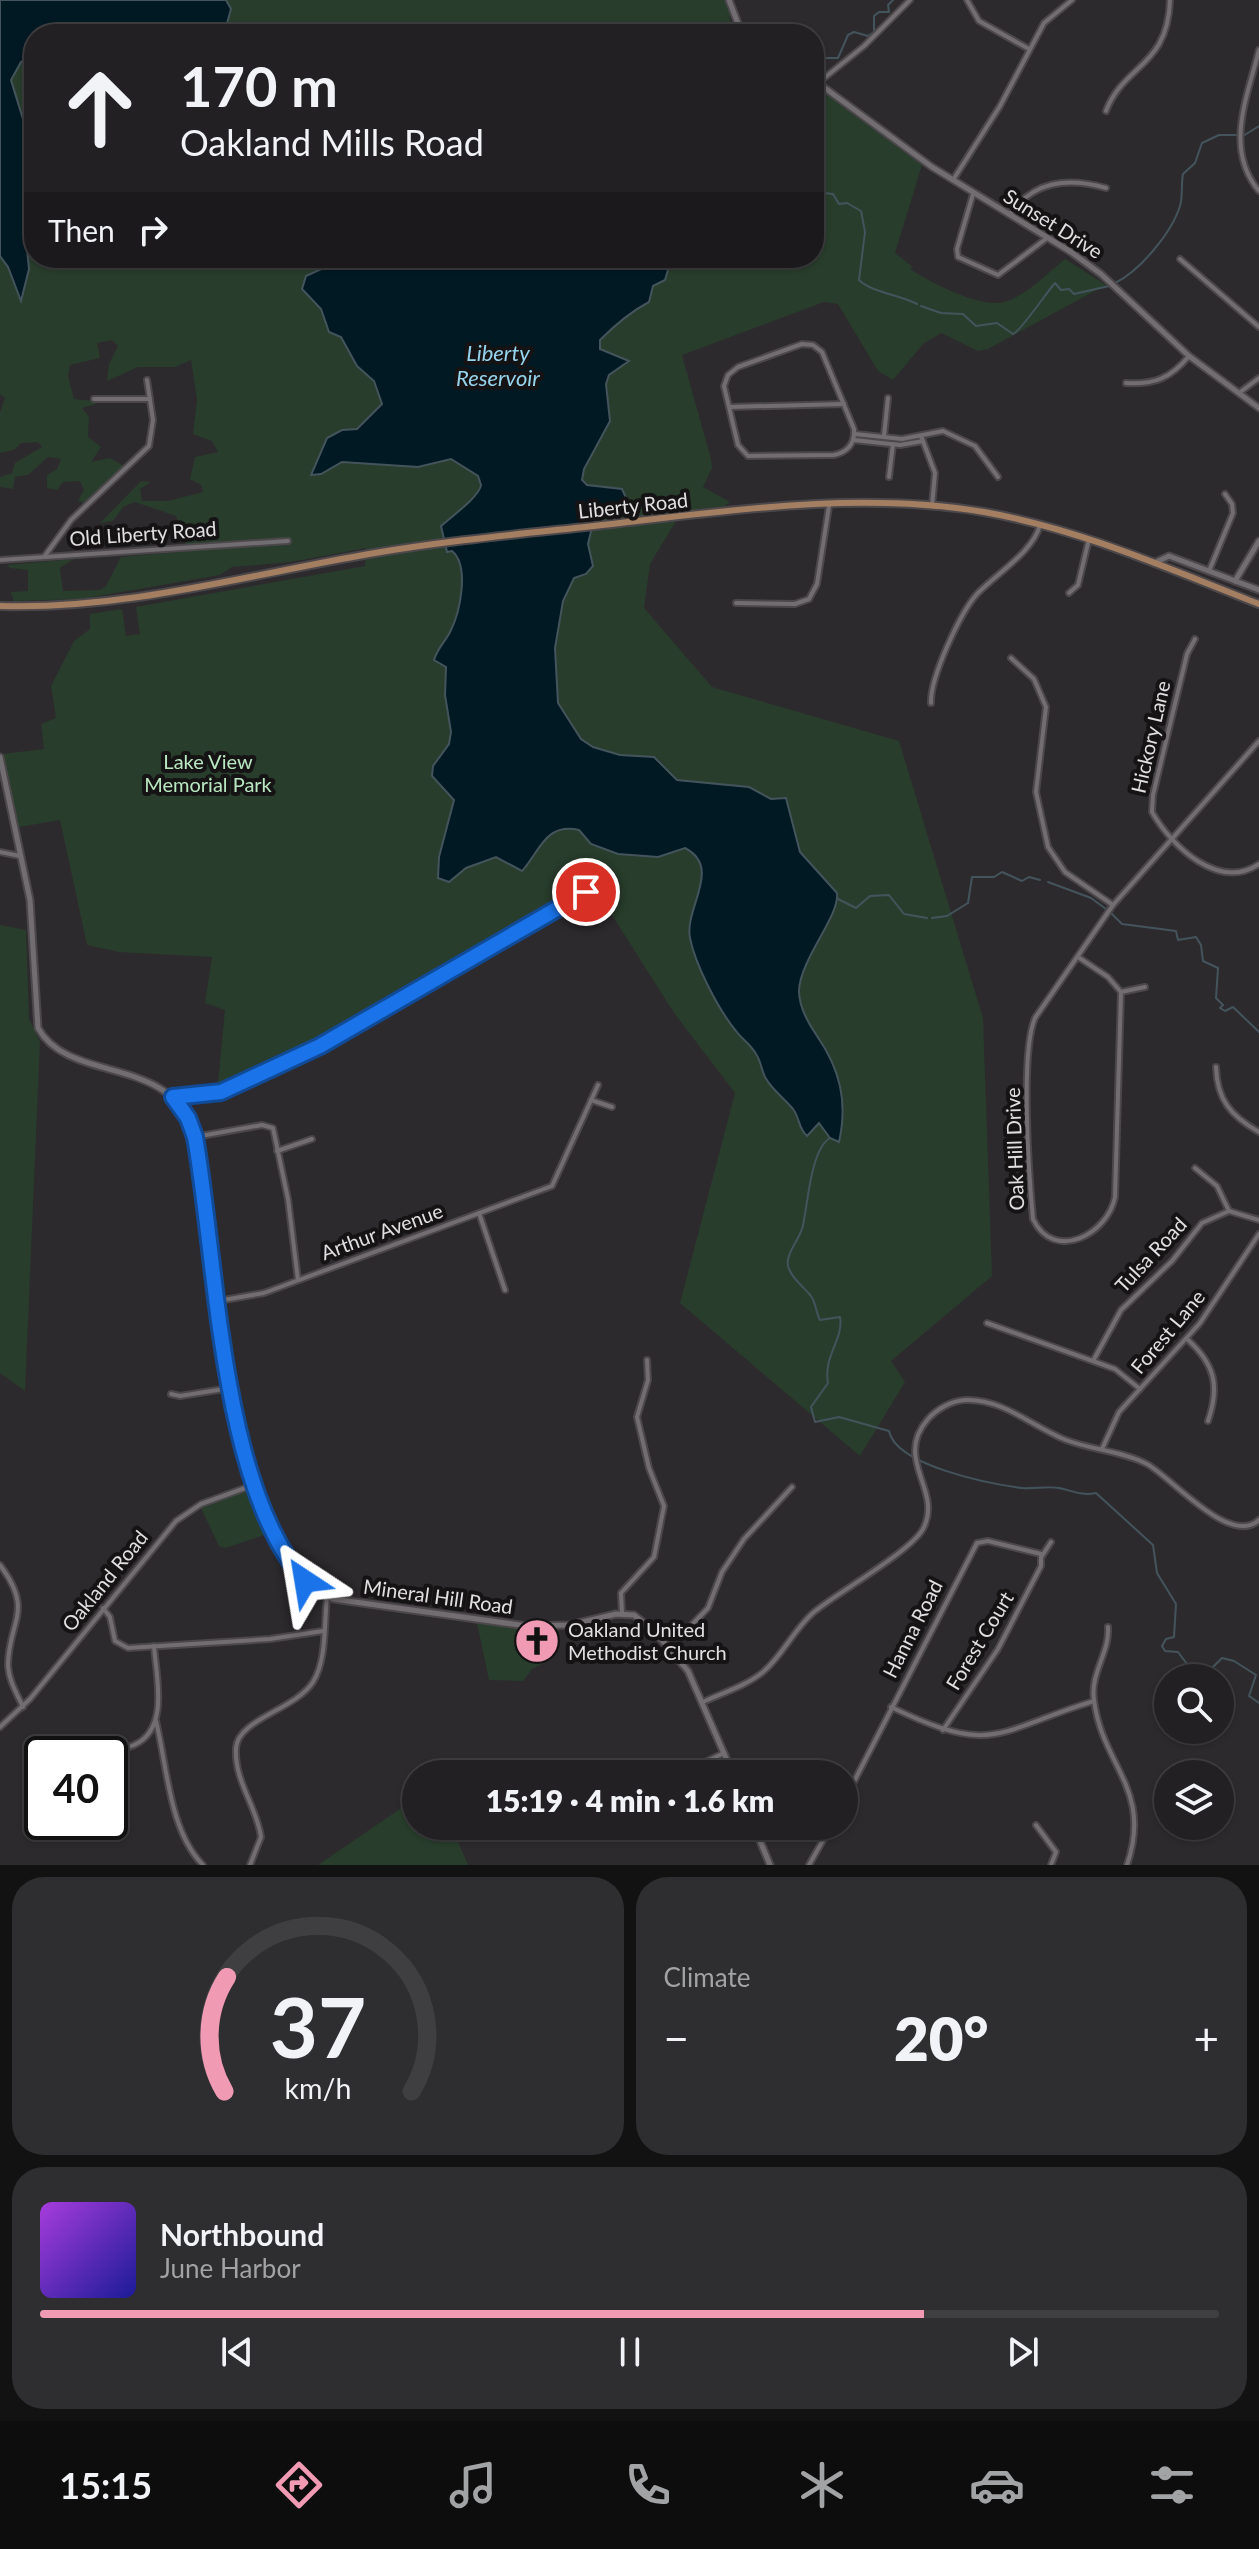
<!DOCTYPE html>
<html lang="en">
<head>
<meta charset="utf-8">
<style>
  body { margin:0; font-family:Lato,sans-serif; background:#2e2d2f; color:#f1f3f6; height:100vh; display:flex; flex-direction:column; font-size:30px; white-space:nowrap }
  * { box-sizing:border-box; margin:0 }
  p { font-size:26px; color:#a2a3a5 }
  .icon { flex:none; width:44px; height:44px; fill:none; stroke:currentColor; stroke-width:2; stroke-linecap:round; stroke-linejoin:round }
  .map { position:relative; height:1865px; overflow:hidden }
  .side { display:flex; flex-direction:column; gap:12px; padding:12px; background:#131213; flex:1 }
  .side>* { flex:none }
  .guide { position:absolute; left:24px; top:24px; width:800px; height:244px; border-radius:32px; box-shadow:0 2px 6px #0004,0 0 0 2px #3f3e40; background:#222022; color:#f1f3f6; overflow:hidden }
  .fabs { position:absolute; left:1154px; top:1664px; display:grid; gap:16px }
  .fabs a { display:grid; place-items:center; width:80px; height:80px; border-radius:50%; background:#222022; box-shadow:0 2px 6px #0004,0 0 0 2px #3f3e40; font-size:40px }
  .speed { position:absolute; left:24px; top:1736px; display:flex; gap:16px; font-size:40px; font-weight:700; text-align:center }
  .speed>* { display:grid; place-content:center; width:104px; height:104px; border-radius:50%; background:#222022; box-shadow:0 2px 6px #0004,0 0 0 2px #3f3e40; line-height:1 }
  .speed .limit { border:4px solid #111; border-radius:12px; background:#fff; color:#111 }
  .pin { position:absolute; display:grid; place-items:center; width:68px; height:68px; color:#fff; margin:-34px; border:4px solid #fff; border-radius:50%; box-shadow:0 2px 8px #0007 }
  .me { position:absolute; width:88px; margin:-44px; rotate:327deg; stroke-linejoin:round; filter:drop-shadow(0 0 6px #0008) }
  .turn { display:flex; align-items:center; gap:28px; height:168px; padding:0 24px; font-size:36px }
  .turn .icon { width:104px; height:104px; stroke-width:2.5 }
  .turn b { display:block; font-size:56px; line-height:68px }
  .then { display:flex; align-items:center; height:76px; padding:0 24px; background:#0003; gap:16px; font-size:30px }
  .big { font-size:60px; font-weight:800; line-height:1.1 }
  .side .widget { flex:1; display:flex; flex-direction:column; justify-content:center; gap:12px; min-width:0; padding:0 28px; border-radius:32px; background:#2e2d2f }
  .side .dial { align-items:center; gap:0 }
  .dial svg { height:208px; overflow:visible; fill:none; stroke:#3f3e40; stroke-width:7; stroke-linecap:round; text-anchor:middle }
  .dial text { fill:#f1f3f6; stroke:none }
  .song { display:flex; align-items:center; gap:24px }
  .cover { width:96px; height:96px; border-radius:12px; background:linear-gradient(135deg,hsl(280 70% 55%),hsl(240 70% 35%)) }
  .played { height:8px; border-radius:4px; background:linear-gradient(90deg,#f09ab4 75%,#3f3e40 75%) }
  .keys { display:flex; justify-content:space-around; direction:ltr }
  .heat { display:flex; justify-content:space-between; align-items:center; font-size:44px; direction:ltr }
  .side .tiles { flex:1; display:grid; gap:12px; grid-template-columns:1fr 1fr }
  .widget:last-child { grid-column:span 2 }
  .trip { position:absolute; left:402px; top:1760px; width:456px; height:80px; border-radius:40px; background:#222022; box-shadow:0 2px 6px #0004,0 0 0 2px #3f3e40; font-weight:800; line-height:80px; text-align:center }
  .dock { display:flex; height:128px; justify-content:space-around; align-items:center; background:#0e0d0e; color:#a2a3a5 }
  .dock .icon { width:56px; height:56px }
  .dock .on { color:#f09ab4 }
  .dock b { font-size:36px; color:#f1f3f6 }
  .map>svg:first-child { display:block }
  .green { fill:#283d2c }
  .water { fill:#001923; stroke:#44545c; stroke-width:2 }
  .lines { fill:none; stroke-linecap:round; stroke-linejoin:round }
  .stream { stroke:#44545c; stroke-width:2 }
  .street-casing { stroke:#4b474a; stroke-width:8 }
  .secondary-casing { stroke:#4b474a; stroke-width:9 }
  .primary-casing { stroke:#4b474a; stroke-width:10 }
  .street { stroke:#726d71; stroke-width:4 }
  .secondary { stroke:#726d71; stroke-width:5 }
  .primary { stroke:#a47e60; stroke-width:6 }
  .route-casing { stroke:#114b97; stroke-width:20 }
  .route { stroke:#1a73e8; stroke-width:14 }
  .labels { text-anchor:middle; stroke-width:8; stroke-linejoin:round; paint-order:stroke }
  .street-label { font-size:20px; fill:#e1dfe1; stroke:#151314 }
  .park-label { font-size:20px; fill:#b8e7c0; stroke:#151314 }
  .poi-label { font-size:20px; fill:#e1dfe1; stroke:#151314; text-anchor:start }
  .water-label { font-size:22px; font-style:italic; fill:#95d4ec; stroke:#151314 }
</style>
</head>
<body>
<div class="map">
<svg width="1259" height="1865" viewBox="0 0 1259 1865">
  <rect width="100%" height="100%" fill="#2d2a2d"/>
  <g class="green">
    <path d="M0,0H728L730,20L738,34H34V258H814V85L922,165L895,253L913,267L910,269C929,282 973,304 997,303C1021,302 1047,273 1065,259L1106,285L988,349L978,351L941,333L923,344L893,380L878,371L838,304L824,302L682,355L711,459L712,468L703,487L730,502L725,506L682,511L650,564L644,608L712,687L899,741L983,1018L992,1276L891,1361L905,1382L860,1456L680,1303L735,1093L674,1013L593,885L328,1045L217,1094L225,1010L205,1003L212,957L119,952L87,945L60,820L19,827L2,754L44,749L41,724L56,718L51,686L74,641L90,629V614L122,609L126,636L140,634L136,607L365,566L366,548L291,562L232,567L220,575L81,599L14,601L11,592L28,591V570L10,568L7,565L74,559L60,568L63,591L100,590L106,586L121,557L212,549L211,543L186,545L176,516L135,502L123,507L113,521L100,523L141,481L151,482L140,489L142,501H168L203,492L201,485L190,479L195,457L218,452L212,441L193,434L197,400L191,360L175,367H138L107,381L109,364L118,346L112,340L97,343L100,358L70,365L68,376L74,399L95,401L96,404L82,408L89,417L88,437L101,447L91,462L110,458L124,466L84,503L78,501L84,490L80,481L63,482L57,490L47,488V475L57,469L61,459L48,457L28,475L15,477L13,489L0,487V477L12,473L15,463L42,447L38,442L21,443L14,450L0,453V412L5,398L0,394Z"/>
    <path d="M0,925L26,930L29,1019L40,1042L25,1391L0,1373Z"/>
    <path d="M248,1489L255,1492L270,1533L225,1548L219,1546L200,1506Z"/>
    <path d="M477,1623L529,1631L531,1649L546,1647L548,1661L532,1669L523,1681L489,1680Z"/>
    <path d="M416,1798V1826H451L468,1865H318Z"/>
  </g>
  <g class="water">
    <path d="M0,0H226L231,9L224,34H34V55L21,62L11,80L23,119L32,132L33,146L30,169L32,226L26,239L29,269L21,301L8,267L0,256Z"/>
    <path d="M334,258H468L474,265L495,258H650L668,270L665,280L653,286L649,302C630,312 615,325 600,340V349L629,361L609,375L606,384L610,421L584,469L582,480L587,485L622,489L628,502L595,515L588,544L593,566L586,574L574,578L563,601L555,648L558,703L581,739L593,747L620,755L654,757L677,780L749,787L771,799L786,798L800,852L837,893C840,916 800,959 799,991C799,1007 808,1023 817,1036C840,1069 848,1102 839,1142L830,1138L819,1123L807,1136C798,1128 800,1118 793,1109C784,1098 772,1090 765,1077C761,1069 761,1061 756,1054C751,1045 742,1039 736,1031C718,1009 695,964 690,938C684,908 723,868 685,848L658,857L618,854L591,844L579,830C545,822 539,853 522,871L496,857L466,868L449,882L438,878L439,857L454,800L432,776L433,766L449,744L451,732L445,695L446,667L434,660C437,649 445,642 450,632C460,613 470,566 452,551L447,552L441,526C451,517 480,496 481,485L478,476L451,459L418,467L342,462L321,474L311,475L327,438L342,430L357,429L382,404L374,381L357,366L341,337L329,332L321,309L302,289L306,276L326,267Z"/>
  </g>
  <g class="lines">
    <g class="stream">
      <path d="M814,72L826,58H838L848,35L854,32L868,36L874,32V16L879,12H889L888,5L893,0"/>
      <path d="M1243,136L1259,126"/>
      <path d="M814,202L824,193L833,194L839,204L847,203L861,211L865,232L859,280C871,292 900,295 917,304"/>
      <path d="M1115,283C1140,271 1172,232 1180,206C1183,196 1181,184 1183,174L1195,163L1202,143L1219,135H1236"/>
      <path d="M921,306L941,313L963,314L976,326L997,323L1013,334C1020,332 1046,293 1055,283L1061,290L1069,289L1074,294L1109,286"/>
      <path d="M1048,882L1091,898L1106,909"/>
      <path d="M838,899L856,908L870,896L889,895L904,914L927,918"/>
      <path d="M1111,913L1122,924L1176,931L1178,940L1196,937L1201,945L1203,961L1218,968L1216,998L1223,1005L1220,1008L1225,1011L1233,1007L1259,1032"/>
      <path d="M932,918L947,916L968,903L972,877H994L1002,872L1022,881L1029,877L1040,880"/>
      <path d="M830,1138C811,1149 808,1202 803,1225C801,1238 785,1254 788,1266C791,1278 804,1287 811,1296C816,1303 816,1313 820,1320L840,1317C844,1339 823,1356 828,1383L811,1407L815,1422L839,1417L889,1431C896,1466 991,1484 1022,1488C1034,1489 1048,1486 1059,1488C1073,1491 1082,1496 1096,1493L1153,1545L1157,1573L1176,1604L1174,1637L1166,1639L1162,1646L1165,1651L1178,1652L1190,1668L1206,1674L1222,1658L1234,1661L1256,1675L1249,1696L1259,1703"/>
    </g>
    <g class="street-casing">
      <g id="street">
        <path d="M967,0L979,21L1029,49"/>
        <path d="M1259,50C1247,98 1224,149 1259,191"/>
        <path d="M818,83L864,46L910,0"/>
        <path d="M1106,111C1124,64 1168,67 1170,0"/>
        <path d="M953,180L1000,106L1044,23L1072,0"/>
        <path d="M973,194L957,249L958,257L998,275L1047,238"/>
        <path d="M1010,214C1034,181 1067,177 1106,188"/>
        <path d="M1180,259L1259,327"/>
        <path d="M802,344L813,345L822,352L854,429C855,443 848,452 834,455L748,456L738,445L724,386L728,375L738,367Z"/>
        <path d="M1126,383C1154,385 1171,378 1189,356"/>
        <path d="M1239,393L1259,378"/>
        <path d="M94,399H150"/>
        <path d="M730,407L844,404"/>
        <path d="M855,434L902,439L943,431L975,446L998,477"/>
        <path d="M884,436L888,398"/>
        <path d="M921,436L935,473L932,506"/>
        <path d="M854,440L900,445L923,441"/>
        <path d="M889,477L893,444"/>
        <path d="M44,557L71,520L149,446L153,420L147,380"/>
        <path d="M0,560L288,541"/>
        <path d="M1209,571L1233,513L1232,504L1225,494"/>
        <path d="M1069,593L1078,585L1089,539"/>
        <path d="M736,603L795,604L809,599L817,584L829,506"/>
        <path d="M1195,639L1187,654L1153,795L1152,812C1172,847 1219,891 1259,864"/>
        <path d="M1011,658L1034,679L1046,707L1036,792L1048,847L1065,872L1113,905"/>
        <path d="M931,703C930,678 960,613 977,594C996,574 1033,552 1040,525"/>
        <path d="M0,852L20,856"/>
        <path d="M1078,957L1108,977L1121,992L1115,1197C1108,1234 1054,1263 1033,1219C1029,1177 1020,1053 1035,1018L1113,905L1259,741"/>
        <path d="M1121,992L1145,987"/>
        <path d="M1216,1067C1217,1100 1231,1116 1259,1132"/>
        <path d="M173,1097L221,1092L320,1046L586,892"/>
        <path d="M591,1100L612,1107"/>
        <path d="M195,1137L262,1125L273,1128L288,1199L298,1280"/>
        <path d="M277,1151L312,1139"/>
        <path d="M1195,1168L1217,1186L1229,1211"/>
        <path d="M479,1213L505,1290"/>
        <path d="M218,1301L264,1293L552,1186L598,1085"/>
        <path d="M987,1323L1115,1369L1140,1389"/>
        <path d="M1187,1339C1215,1364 1220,1386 1208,1421"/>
        <path d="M1093,1361L1121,1310L1172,1261L1202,1223L1229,1211L1259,1220"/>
        <path d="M171,1394L180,1396L230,1388"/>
        <path d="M1102,1449L1119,1412L1200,1323L1259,1234"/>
        <path d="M1042,1556L1051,1542"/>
        <path d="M0,1565C35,1612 8,1621 8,1666C9,1681 17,1694 23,1707"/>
        <path d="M103,1608L110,1617L115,1641L128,1648L270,1639L323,1631"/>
        <path d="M622,1613L621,1593L654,1557L664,1506L649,1468L637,1417L648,1380L647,1360"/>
        <path d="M1108,1627C1110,1652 1090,1673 1094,1700C1102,1766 1153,1789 1127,1865"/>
        <path d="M663,1641L671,1635L685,1632L708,1608L722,1572L744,1539L792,1487"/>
        <path d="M703,1702C722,1693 746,1686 763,1672C783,1655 794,1629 814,1612C838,1592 914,1550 924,1527C942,1489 893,1459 928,1419C937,1409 951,1401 965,1400C1002,1398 1033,1427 1066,1440C1092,1450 1122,1451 1147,1464C1171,1477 1230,1547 1259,1520"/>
        <path d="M891,1707C995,1757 995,1731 1094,1701"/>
        <path d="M156,1721C167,1765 169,1831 203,1865"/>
        <path d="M0,1727L30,1699L176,1521L201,1504L256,1484"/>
        <path d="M104,1754C114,1750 125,1749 134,1745C170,1729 156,1676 154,1646"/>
        <path d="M680,1774L724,1753"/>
        <path d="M844,1801L977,1543L988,1541L1041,1554V1566L998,1649L943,1730"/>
        <path d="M1036,1825L1056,1852L1051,1865"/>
        <path d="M624,1833L630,1826"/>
        <path d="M250,1865L261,1837C257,1807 234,1781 236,1748C238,1719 295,1710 313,1682C327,1660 324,1622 327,1597"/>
        <path d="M809,1865L831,1826"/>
      </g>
    </g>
    <g class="secondary-casing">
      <g id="secondary">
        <path d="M729,0L742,34"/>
        <path d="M814,80L932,167L1071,252L1101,274L1189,356L1259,408"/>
        <path d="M1154,563L1169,556L1259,590"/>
        <path d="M1235,581L1259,541"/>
        <path d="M0,757L30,900L38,1028C71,1087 179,1051 196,1143C210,1238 232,1564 333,1599L527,1626L570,1625L616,1614L634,1615L655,1632L688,1671L733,1774"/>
        <path d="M754,1826L770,1865"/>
      </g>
    </g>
    <g class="primary-casing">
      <path id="primary" d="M0,606C124,610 248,575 369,554C450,540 531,533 612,524C733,510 863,491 984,512C1080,529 1169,569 1259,604"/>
    </g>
    <use href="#street" class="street"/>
    <use href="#secondary" class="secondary"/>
    <use href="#primary" class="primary"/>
  </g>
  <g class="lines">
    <g class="route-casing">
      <path id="route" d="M305,1581C220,1485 217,1261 195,1137L188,1118L173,1097L221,1092L320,1046L586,892"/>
    </g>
    <use href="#route" class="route"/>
  </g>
  <defs>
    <g id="church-disc" transform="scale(2.3)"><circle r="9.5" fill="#f09ab4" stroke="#151314"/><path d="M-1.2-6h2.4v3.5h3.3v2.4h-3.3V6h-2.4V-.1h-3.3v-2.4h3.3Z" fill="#111"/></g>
  </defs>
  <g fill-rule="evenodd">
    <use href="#church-disc" x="537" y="1641"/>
  </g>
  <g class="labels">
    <g class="street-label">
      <text transform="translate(1053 224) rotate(32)" y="7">Sunset Drive</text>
      <text transform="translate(633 506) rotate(-6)" y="7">Liberty Road</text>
      <text transform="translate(143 534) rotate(-4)" y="7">Old Liberty Road</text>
      <text transform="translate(1151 737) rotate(-77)" y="7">Hickory Lane</text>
      <text transform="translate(1015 1149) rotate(-92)" y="7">Oak Hill Drive</text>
      <text transform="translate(382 1232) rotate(-20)" y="7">Arthur Avenue</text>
      <text transform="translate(1151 1255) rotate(-47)" y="7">Tulsa Road</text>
      <text transform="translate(1168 1332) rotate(-50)" y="7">Forest Lane</text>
      <text transform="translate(105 1581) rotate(-51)" y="7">Oakland Road</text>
      <text transform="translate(438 1597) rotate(8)" y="7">Mineral Hill Road</text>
      <text transform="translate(913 1629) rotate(-63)" y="7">Hanna Road</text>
      <text transform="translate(980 1641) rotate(-59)" y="7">Forest Court</text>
    </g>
    <g class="park-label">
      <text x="208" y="769">Lake View<tspan x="208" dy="23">Memorial Park</tspan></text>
    </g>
    <g class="poi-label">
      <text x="568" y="1637">Oakland United<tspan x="568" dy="23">Methodist Church</tspan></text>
    </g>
    <g class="water-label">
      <text x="498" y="361">Liberty<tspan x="498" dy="25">Reservoir</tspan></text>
    </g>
  </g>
</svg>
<div class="fabs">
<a><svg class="icon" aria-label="search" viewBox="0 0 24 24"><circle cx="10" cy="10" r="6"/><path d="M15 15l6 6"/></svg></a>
<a><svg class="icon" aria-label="layers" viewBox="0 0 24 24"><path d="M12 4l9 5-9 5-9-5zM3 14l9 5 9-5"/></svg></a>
</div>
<div class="speed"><div class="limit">40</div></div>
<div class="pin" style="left:586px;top:892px;background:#d93025"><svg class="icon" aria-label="arrive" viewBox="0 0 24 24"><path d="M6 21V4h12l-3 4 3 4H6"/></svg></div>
<svg class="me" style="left:305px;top:1581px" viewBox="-20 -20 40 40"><path d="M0-17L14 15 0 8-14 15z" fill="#1a73e8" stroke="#fff" stroke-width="4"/></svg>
<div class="trip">15:19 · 4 min · 1.6 km</div>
<div class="guide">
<div class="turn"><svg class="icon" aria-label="ahead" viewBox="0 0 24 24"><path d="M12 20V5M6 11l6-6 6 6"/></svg><div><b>170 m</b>Oakland Mills Road</div></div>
<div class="then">Then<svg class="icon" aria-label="right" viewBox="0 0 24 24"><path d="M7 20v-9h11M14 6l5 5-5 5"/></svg></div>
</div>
</div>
<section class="side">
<div class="tiles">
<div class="widget dial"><svg viewBox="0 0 100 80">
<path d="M14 69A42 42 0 1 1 86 69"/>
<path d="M14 69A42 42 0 0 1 15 25" stroke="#f09ab4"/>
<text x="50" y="56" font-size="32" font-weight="700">37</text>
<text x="50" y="72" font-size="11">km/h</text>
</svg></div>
<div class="widget"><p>Climate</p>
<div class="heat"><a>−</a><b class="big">20°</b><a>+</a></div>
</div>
<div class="widget">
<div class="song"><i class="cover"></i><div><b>Northbound</b><p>June Harbor</p></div></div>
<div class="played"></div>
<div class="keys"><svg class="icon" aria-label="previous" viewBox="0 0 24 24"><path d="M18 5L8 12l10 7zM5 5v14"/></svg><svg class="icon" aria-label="pause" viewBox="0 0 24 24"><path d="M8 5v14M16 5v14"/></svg><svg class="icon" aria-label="next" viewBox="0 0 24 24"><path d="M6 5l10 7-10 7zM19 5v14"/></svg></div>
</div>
</div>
</section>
<nav class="dock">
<b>15:15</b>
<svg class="icon on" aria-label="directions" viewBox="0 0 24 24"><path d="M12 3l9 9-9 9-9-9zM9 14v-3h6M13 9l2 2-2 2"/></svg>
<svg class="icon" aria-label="music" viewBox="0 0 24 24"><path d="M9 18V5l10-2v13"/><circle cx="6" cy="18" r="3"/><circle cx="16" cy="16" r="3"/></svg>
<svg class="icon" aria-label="phone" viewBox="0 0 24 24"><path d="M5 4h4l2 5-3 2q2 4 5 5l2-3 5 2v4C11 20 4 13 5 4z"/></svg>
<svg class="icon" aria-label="climate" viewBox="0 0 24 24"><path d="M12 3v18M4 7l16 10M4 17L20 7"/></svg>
<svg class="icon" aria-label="car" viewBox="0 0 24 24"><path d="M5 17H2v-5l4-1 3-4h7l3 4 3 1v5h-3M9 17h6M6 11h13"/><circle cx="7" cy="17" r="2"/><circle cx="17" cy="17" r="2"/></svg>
<svg class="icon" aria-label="filters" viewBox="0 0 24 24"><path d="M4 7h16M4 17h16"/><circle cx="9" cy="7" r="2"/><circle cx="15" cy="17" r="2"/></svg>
</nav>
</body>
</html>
